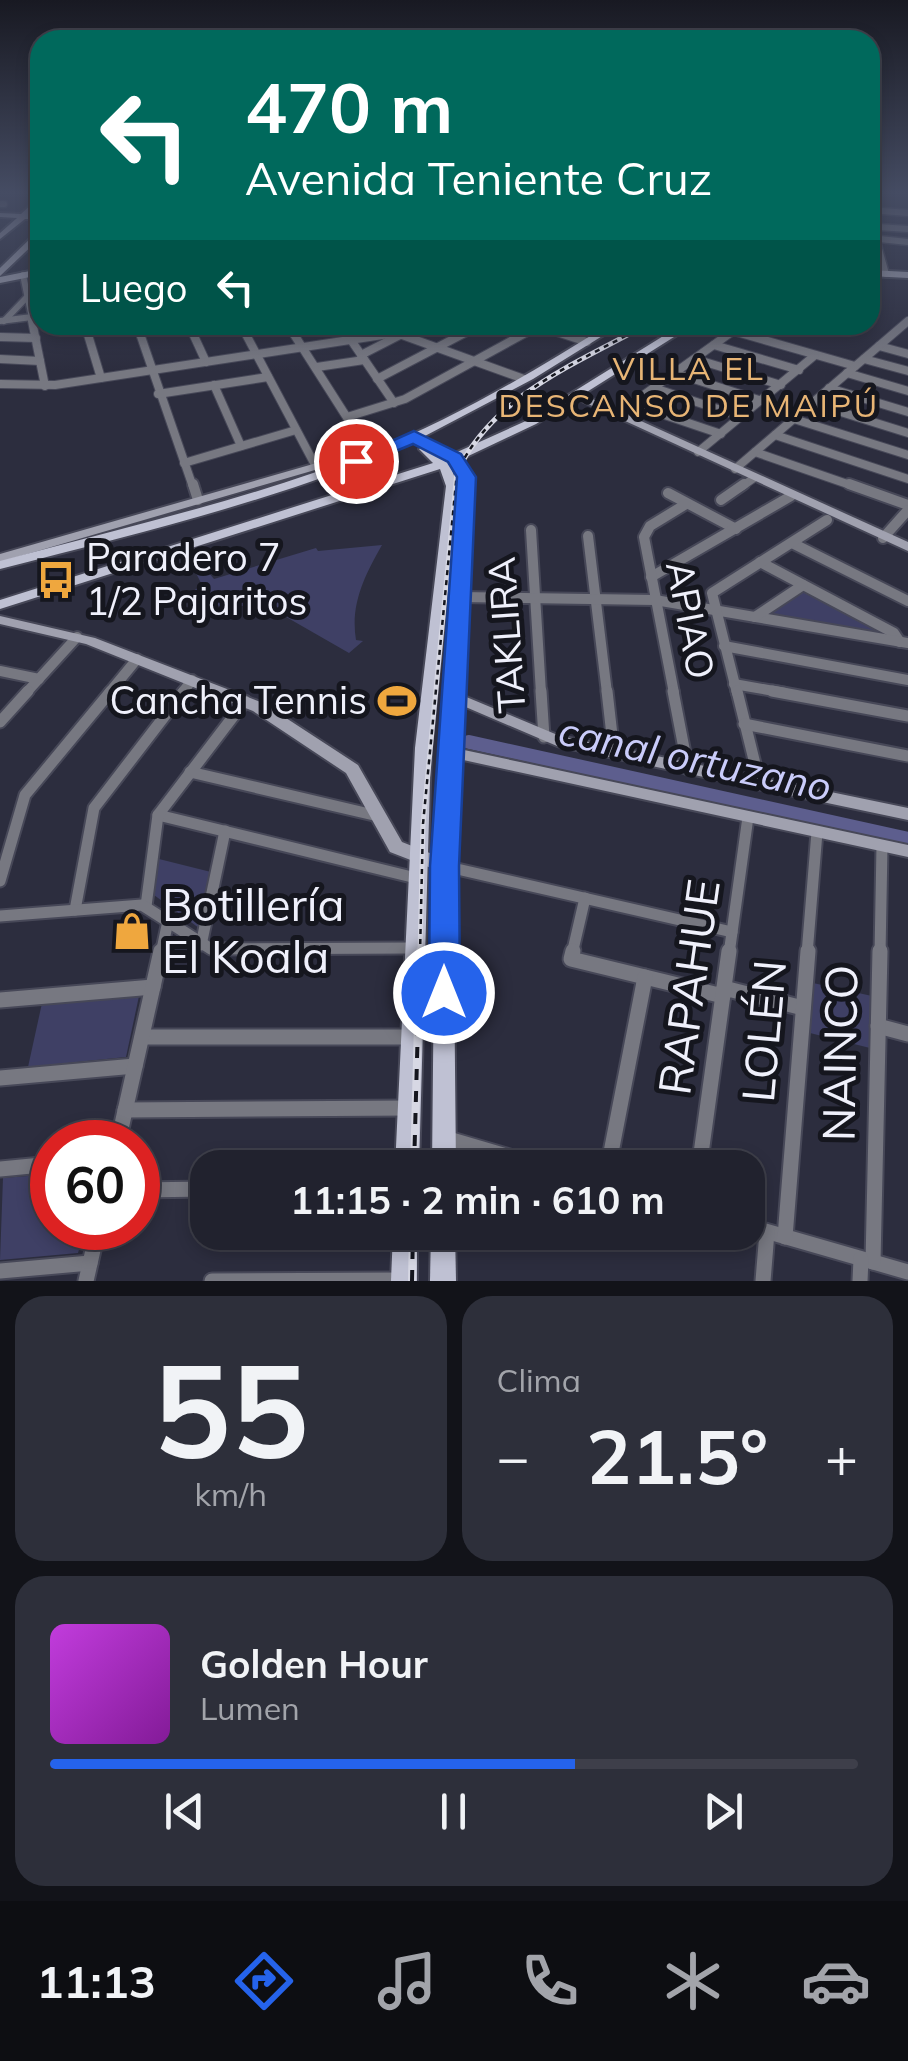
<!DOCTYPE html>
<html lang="es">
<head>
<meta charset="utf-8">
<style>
  body { margin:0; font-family:Mulish,sans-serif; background:#2d2f3a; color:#f1f3f6; height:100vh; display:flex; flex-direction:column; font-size:38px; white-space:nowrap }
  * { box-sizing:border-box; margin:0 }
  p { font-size:32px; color:#a2a4aa }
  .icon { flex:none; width:55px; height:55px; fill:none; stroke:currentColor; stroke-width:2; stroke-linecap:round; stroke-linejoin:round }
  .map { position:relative; height:1281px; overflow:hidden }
  .details { display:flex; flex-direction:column; gap:15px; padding:15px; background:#121319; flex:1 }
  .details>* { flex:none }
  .guide { position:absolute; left:30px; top:30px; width:850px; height:305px; border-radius:30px; box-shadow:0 5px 15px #0003,0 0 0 2px #3e3f4a; background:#00695c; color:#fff; overflow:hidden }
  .speed { position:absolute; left:30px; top:1120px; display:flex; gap:20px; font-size:50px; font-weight:700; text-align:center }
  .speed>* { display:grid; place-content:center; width:130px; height:130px; border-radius:50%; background:#21222e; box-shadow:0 5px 15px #0003,0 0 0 2px #3e3f4a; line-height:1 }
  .speed .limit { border:15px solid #d22; background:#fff; color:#111 }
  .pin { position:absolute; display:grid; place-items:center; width:85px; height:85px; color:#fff; margin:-42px; border:5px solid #fff; border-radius:50%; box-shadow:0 2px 10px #0007 }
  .me { position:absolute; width:110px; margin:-55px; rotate:0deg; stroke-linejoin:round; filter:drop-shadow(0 0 8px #0008) }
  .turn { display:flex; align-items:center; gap:35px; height:210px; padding:0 50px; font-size:45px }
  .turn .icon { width:130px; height:130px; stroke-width:2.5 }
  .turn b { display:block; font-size:70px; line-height:85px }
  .then { display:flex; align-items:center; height:95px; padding:0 50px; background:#0003; gap:20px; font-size:38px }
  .big { font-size:75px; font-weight:700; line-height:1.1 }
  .details .card { flex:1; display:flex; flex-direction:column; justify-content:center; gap:15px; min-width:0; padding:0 35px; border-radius:30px; background:#2d2f3a }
  .details .dial { align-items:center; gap:0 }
  .dial b { font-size:130px; line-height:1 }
  .song { display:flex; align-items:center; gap:30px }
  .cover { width:120px; height:120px; border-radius:15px; background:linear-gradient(135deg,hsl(290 70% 55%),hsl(290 70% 35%)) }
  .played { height:10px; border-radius:5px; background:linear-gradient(90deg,#2563eb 65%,#3e3f4a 65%) }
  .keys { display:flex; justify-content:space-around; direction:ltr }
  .heat { display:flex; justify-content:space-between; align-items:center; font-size:55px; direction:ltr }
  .details .tiles { flex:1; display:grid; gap:15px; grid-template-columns:1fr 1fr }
  .card:last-child { grid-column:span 2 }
  .trip { position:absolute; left:190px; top:1150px; width:575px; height:100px; border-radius:30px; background:#21222e; box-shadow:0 5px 15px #0003,0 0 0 2px #3e3f4a; font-weight:700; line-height:100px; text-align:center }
  .tab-bar { display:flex; height:160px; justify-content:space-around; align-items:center; background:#0d0e12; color:#a2a4aa }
  .tab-bar .icon { width:70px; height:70px }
  .tab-bar .on { color:#2563eb }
  .tab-bar b { font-size:45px; color:#f1f3f6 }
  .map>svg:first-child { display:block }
  .green { fill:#3f4065 }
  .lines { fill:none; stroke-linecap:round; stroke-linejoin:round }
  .canal { stroke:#5d5e8e; stroke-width:14 }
  .street-far4-casing { stroke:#474858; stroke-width:9 }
  .street-far3-casing { stroke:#474858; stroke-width:10 }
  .street-far2-casing { stroke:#474858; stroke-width:14 }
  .street-far1-casing { stroke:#474858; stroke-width:15 }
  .street-casing { stroke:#474858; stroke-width:19 }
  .secondary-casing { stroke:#474858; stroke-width:4 }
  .primary-casing { stroke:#474858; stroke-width:4 }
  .street-far4 { stroke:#777881; stroke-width:6 }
  .street-far3 { stroke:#777881; stroke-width:8 }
  .street-far2 { stroke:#777881; stroke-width:10 }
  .street-far1 { stroke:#777881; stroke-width:11 }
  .street { stroke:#777881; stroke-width:15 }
  .secondary { fill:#a0a1af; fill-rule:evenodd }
  .primary { fill:#bfc1d3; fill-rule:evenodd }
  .rail-far1-casing { stroke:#d7d8e4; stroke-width:5 }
  .rail-casing { stroke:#d7d8e4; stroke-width:8 }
  .rail-far1 { stroke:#15161e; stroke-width:2.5; stroke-dasharray:5; stroke-linecap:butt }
  .rail { stroke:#15161e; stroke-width:4; stroke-dasharray:11; stroke-linecap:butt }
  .route { fill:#2563eb; stroke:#184099; stroke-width:2.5 }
  .labels { text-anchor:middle; stroke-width:10; stroke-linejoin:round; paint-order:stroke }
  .far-neighbourhood-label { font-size:32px; letter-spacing:2.5px; fill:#e8b575; stroke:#15161e }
  .poi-label { font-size:38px; fill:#eff0fb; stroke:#15161e; text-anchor:start }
  .street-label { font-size:38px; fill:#eff0fb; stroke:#15161e }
  .water-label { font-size:40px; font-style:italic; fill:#caccfa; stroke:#15161e }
  .near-poi-label { font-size:45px; fill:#eff0fb; stroke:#15161e; text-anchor:start }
  .near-street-label { font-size:45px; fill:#eff0fb; stroke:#15161e }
</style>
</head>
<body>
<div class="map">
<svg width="908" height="1281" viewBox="0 0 908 1281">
  <rect width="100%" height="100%" fill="#2c2d3e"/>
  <g class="green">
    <path d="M382,545C365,575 350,604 356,640L363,641L349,653L267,606H220L186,596L202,585L197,575L181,563L197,559L214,579L316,548L318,551Z"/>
    <path d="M806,587L887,634L767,613Z"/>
    <path d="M159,859L211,872L199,928L154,895Z"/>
    <path d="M813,983L872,996L870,1048L810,1033Z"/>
    <path d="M139,996L126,1057L28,1067L42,1003Z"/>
    <path d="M52,1174V1228H85L78,1253L0,1260L3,1178Z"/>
  </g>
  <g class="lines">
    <path class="canal" d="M469,742L908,839"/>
    <g class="street-far4-casing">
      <g id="street-far4">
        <path d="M0,204H4"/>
        <path d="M870,210L908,213"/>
        <path d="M878,227L908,229"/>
        <path d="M870,238L908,242"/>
        <path d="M876,238L886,274"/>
        <path d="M23,275L33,323"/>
        <path d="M0,321L40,316"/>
        <path d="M4,321L27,297"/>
      </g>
    </g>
    <g class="street-far3-casing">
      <g id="street-far3">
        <path d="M32,321L45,386"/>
        <path d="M85,325L101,378"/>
        <path d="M137,325L193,487"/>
        <path d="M189,325L206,362"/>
        <path d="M241,325L315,465"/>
        <path d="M288,325L367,449"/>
        <path d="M385,325L391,331L524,379"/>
        <path d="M536,325L587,342"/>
        <path d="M712,325L855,366"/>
        <path d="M291,330L323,325"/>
        <path d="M0,337L36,338"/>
        <path d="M351,340L394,403"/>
        <path d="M714,345L799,370"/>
        <path d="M879,346L908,354"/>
        <path d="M361,355L400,335"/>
        <path d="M0,359L40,361"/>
        <path d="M695,359L781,385"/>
        <path d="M864,359L908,371"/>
        <path d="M317,367L364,360"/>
        <path d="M675,373L762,401"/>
        <path d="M847,373L908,391"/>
        <path d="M377,379L480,325"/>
        <path d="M0,384L55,385L402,332L418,325"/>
        <path d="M214,385L241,446"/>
        <path d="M654,388L742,417"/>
        <path d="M829,388L908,412"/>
        <path d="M158,394L268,377"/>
        <path d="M812,403L908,433"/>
        <path d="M632,404L721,434"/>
        <path d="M617,414L733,331"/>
        <path d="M347,417L405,399L540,325"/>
        <path d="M794,419L908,455"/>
        <path d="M775,435L908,479"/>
        <path d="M698,452L814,356"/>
        <path d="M755,452L856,487"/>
        <path d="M184,463L296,430"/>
        <path d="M735,469L908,321"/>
        <path d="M741,487L754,478"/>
      </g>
    </g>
    <g class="street-far2-casing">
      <g id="street-far2">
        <path d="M193,484L198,500"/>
        <path d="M849,484L908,505"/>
        <path d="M668,493L736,529"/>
        <path d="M721,500L744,484"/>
        <path d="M531,530L541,693"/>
        <path d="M588,536L607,693"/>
        <path d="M883,538L908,510"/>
        <path d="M792,543L908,601"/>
        <path d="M760,562L894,633L900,642"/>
        <path d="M651,577L791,496"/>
        <path d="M459,597L655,600L908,643"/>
        <path d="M755,617L803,585"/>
        <path d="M724,646L908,680"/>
        <path d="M0,671L39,679"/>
        <path d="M734,684L785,693"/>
        <path d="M26,693L77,637"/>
        <path d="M109,693L137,659"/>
        <path d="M182,693L192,680"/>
        <path d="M674,693L644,537L650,526L686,504"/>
        <path d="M737,693L712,593L827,520"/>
      </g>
    </g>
    <g class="street-far1-casing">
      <g id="street-far1">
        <path d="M541,691L544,737"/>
        <path d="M607,691L614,753"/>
        <path d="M673,691L688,769"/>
        <path d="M737,691L760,784"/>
        <path d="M772,691L908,716"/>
        <path d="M0,722L28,691"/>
        <path d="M744,724L908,756"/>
        <path d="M190,772L378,816"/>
        <path d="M158,815L416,878"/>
        <path d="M444,866L732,932"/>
        <path d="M0,881L25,795L111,691"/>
        <path d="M146,906L158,815L245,701"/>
        <path d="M75,910L94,808L184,691"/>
        <path d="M0,916L142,905L211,949L413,948"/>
        <path d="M201,945L225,831"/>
        <path d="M161,954L168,921"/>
        <path d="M572,954L585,898"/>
        <path d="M729,954L748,817"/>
        <path d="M807,954L817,832"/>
        <path d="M880,954L882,846"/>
      </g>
    </g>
    <g class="street-casing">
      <g id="street">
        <path d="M573,951L571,959L723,996"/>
        <path d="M724,988L803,1008"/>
        <path d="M0,1000L153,987"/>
        <path d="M878,1026L908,1034"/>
        <path d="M142,1037H411"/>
        <path d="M0,1078L135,1066"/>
        <path d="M125,1110L409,1108"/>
        <path d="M445,1138L547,1168"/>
        <path d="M118,1142L161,951"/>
        <path d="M608,1168L645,977"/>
        <path d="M699,1168L729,951"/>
        <path d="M0,1169L52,1164"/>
        <path d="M138,1190L208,1189"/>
        <path d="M748,1226L908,1272"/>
        <path d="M785,1237L808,951"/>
        <path d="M873,1262L880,951"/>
        <path d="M0,1271L90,1263"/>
        <path d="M86,1281L98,1228"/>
        <path d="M212,1281L401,1280"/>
        <path d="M763,1281L767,1232"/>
        <path d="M860,1281L861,1259"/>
      </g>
    </g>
    <g class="secondary-casing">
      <g id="secondary">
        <path d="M37,199H40V205L30,214L40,215V219H25L0,239V233L17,218L0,217V213L21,214Z"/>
        <path d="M37,232H40V238L0,276V268Z"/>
        <path d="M40,269V275L0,283V277Z"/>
        <path d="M870,270L908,272V278L870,276Z"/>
        <path d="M577,392L908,542V551L573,397V393Z"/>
        <path d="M407,437L411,438V442L0,562V554Z"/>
        <path d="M0,616L95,638L263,703L358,765L402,842L450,861L453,866L450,871L444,873L390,852L346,773L253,711L86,644L0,624Z"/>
        <path d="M452,691L560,736L908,808V820L557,746L447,699L445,696Z"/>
        <path d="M450,747L908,845V857L445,756L442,752L445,748Z"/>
      </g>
    </g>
    <g class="primary-casing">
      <g id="primary">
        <path d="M880,192L870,199L871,192Z"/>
        <path d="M608,325H620L533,379L423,437L455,453L528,420L681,325H693L536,424L462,459L473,477L453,866L456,1168H432L435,866L461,477L452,464L450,465L458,486L431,748L419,1168H395L415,748L446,486L440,469L0,609V600L433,463L419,449L423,446L414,442C282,499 140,533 0,569V561C125,527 252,499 373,451C455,418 533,372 608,325Z"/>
        <path d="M393,1232H417V1281H391Z"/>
        <path d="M431,1232H455L456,1281H430Z"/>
      </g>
    </g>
    <use href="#street-far4" class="street-far4"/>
    <use href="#street-far3" class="street-far3"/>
    <use href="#street-far2" class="street-far2"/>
    <use href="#street-far1" class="street-far1"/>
    <use href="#street" class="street"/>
    <use href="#secondary" class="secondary"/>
    <use href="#primary" class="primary"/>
    <g class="rail-far1-casing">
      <path id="rail-far1" d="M420,954L423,824L457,472C494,395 575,364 646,325"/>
    </g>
    <g class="rail-casing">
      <g id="rail">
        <path d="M414,1168L420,951"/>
        <path d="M412,1281L413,1232"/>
      </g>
    </g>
    <use href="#rail-far1" class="rail-far1"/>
    <use href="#rail" class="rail"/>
  </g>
  <linearGradient id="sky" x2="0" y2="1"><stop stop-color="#181922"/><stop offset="0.52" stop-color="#454c63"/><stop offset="1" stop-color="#454c63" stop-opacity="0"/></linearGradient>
  <rect width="908" height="371" fill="url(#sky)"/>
  <path class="route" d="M414,431L461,454L476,477L459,866L460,993L455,1002L444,1006L433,1002L429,993L430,866L457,477L448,462L413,444L362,465L356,467L347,461Z"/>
  <defs>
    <g id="bus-bare" transform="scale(3)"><path d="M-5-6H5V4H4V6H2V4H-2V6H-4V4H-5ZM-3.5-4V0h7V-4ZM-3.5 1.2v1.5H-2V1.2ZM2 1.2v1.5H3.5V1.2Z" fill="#efa73e" stroke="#15161e" stroke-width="2.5" paint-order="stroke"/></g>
    <g id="stadium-bare" transform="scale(3)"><path d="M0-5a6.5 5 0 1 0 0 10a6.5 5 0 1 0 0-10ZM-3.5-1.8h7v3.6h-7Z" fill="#efa73e" stroke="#15161e" stroke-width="2.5" paint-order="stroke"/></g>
    <g id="shop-bare" transform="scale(3)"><path d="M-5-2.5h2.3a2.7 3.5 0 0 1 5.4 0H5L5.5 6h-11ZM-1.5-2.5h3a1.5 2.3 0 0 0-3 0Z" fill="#efa73e" stroke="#15161e" stroke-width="2.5" paint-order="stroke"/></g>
  </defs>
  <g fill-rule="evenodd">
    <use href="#bus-bare" x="56" y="580"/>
    <use href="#stadium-bare" x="397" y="701"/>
    <use href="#shop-bare" x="132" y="931"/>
  </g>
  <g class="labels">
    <g class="far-neighbourhood-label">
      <text x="689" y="380">VILLA EL<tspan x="689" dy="37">DESCANSO DE MAIPÚ</tspan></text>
    </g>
    <g class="poi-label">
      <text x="86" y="571">Paradero 7<tspan x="86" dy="44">1/2 Pajaritos</tspan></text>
      <text x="367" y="714" text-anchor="end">Cancha Tennis</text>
    </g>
    <g class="street-label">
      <text transform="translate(690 620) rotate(79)" y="13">APIAO</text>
      <text transform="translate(507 635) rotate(-94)" y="13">TAKLIRA</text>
    </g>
    <g class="water-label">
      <text transform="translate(695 759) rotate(12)" y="14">canal ortuzano</text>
    </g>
    <g class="near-poi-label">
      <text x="162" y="921">Botillería<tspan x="162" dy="52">El Koala</tspan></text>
    </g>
    <g class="near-street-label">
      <text transform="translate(689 987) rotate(-82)" y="16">RAPAHUE</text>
      <text transform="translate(764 1031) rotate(-85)" y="16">LOLÉN</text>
      <text transform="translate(840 1053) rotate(-89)" y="16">NAINCO</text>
    </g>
  </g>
</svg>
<div class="speed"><div class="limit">60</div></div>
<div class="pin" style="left:356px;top:461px;background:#d93025"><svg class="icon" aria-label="arrive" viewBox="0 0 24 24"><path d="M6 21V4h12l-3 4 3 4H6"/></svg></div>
<svg class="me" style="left:444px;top:993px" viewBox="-20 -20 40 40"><circle r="17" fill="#2563eb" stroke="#fff" stroke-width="3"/><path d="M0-11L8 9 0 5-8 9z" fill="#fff"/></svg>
<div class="trip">11:15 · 2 min · 610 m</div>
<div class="guide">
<div class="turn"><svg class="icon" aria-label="left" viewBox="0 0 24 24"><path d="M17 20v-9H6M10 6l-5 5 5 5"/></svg><div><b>470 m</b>Avenida Teniente Cruz</div></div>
<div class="then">Luego<svg class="icon" aria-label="left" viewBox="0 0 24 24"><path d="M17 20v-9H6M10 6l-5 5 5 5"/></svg></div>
</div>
</div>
<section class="details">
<div class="tiles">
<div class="card dial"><b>55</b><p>km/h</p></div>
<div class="card"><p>Clima</p>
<div class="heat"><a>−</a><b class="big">21.5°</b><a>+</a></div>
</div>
<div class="card">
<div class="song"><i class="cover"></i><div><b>Golden Hour</b><p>Lumen</p></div></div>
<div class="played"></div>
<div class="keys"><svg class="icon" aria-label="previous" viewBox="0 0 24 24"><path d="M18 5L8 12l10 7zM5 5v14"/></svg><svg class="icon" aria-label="pause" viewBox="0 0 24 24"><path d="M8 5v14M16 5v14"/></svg><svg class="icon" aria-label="next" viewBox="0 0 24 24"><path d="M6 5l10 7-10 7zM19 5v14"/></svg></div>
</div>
</div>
</section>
<nav class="tab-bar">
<b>11:13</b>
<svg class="icon on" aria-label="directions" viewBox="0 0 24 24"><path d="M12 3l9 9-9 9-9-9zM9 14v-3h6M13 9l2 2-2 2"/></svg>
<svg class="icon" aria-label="music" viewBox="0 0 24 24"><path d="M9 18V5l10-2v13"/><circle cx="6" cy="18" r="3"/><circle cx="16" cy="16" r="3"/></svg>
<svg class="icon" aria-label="phone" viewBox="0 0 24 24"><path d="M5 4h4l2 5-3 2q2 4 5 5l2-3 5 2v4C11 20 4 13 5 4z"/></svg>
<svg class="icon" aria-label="climate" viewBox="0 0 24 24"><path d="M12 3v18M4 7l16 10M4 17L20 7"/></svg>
<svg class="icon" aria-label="car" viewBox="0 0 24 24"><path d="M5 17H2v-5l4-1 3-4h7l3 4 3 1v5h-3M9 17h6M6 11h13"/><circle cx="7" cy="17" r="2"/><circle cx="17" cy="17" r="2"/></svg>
</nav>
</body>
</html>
